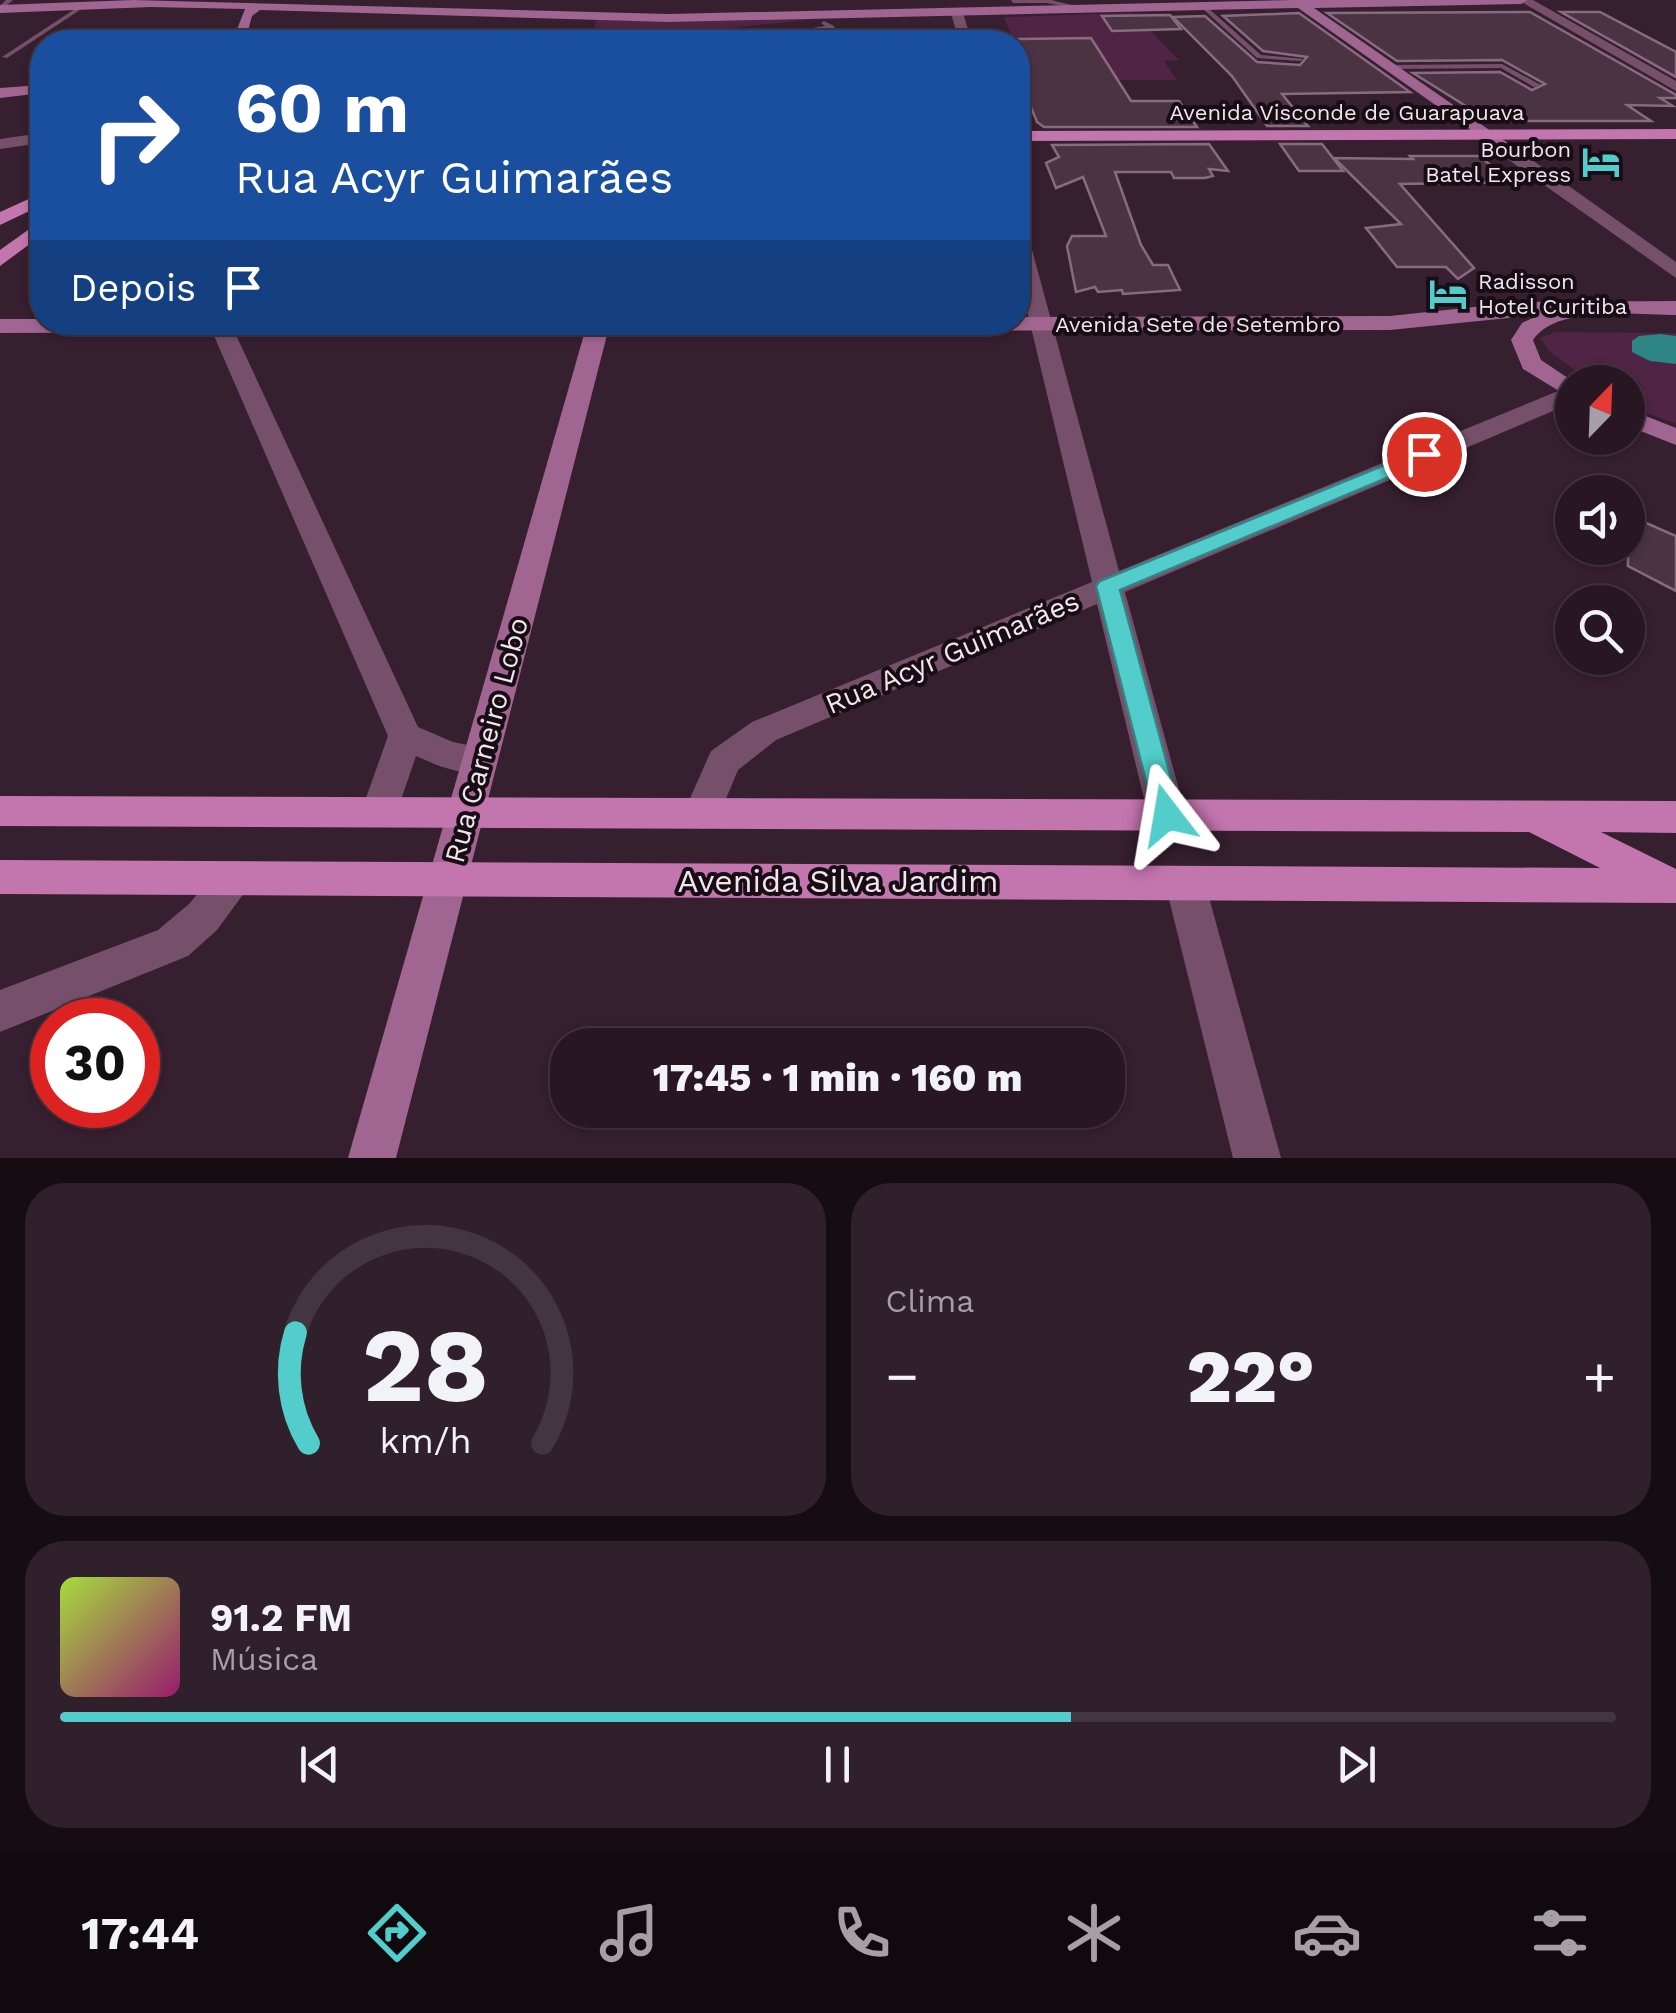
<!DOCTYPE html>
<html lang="pt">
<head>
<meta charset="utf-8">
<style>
  body { margin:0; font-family:"Work Sans",sans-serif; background:#30202b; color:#f1f3f6; height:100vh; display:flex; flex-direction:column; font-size:38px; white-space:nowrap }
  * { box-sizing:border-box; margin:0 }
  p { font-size:32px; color:#a59fa6 }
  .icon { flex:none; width:55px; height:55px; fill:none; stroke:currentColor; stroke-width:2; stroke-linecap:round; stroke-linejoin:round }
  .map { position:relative; height:1158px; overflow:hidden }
  .sheet { display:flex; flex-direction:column; gap:25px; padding:25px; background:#160d13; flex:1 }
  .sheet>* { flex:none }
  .guide { position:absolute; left:30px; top:30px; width:1000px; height:305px; border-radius:40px; box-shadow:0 2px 8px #0004,0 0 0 2px #443641; background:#1a4fa0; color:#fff; overflow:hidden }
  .needle { width:65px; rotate:23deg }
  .tools { position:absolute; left:1555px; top:365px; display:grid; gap:20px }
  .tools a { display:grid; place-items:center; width:90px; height:90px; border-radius:50%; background:#281723; box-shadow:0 2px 8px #0004,0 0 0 2px #443641; font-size:50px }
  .speed { position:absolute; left:30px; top:998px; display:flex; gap:20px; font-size:50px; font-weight:700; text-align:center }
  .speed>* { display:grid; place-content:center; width:130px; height:130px; border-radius:50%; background:#281723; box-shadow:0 2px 8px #0004,0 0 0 2px #443641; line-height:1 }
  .speed .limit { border:15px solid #d22; background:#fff; color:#111 }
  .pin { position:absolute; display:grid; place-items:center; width:85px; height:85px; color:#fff; margin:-42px; border:5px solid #fff; border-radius:50%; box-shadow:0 2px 10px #0007 }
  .me { position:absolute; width:110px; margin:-55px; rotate:346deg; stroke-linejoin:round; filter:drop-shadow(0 0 8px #0008) }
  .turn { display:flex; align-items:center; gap:35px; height:210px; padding:0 40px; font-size:45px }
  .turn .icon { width:130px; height:130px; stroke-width:2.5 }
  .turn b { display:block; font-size:70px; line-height:85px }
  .then { display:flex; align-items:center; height:95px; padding:0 40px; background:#0003; gap:20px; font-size:38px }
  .big { font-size:75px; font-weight:800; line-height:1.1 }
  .sheet .widget { flex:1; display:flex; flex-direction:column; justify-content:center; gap:15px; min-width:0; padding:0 35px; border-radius:40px; background:#30202b }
  .sheet .dial { align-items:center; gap:0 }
  .dial svg { height:260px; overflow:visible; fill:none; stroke:#443641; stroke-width:7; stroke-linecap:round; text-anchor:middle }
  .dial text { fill:#f1f3f6; stroke:none }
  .song { display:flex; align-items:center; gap:30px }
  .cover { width:120px; height:120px; border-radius:15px; background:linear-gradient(135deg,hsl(80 70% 55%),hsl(320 70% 35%)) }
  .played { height:10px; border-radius:5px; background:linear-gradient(90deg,#53cdcb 65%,#443641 65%) }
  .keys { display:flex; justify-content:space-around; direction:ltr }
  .heat { display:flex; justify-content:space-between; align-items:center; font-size:55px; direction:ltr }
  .sheet .tiles { flex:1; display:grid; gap:25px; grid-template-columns:1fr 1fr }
  .widget:last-child { grid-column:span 2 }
  .trip { position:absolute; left:550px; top:1028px; width:575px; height:100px; border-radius:40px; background:#281723; box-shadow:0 2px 8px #0004,0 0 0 2px #443641; font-weight:800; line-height:100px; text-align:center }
  .tab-bar { display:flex; height:160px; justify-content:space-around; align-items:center; background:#10090e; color:#a59fa6 }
  .tab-bar .icon { width:70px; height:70px }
  .tab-bar .current { color:#53cdcb }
  .tab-bar b { font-size:45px; color:#f1f3f6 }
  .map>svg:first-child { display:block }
  .green { fill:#4f2444 }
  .water { fill:#2d8685 }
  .building { fill:#4b3344; stroke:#876c7f; stroke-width:2.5 }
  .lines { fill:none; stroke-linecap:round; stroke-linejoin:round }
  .lane { fill:#76506b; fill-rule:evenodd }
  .street { fill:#76506b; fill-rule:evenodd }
  .secondary { fill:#a16591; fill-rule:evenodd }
  .primary { fill:#c375ae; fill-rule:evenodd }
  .route { fill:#53cdcb; stroke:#368584; stroke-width:2.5 }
  .labels { text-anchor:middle; stroke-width:8; stroke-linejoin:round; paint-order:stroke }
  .far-street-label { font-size:22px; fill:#f3e4ee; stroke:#170d14 }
  .far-poi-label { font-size:22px; fill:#f3e4ee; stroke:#170d14; text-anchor:end }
  .street-label { font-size:28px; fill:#f3e4ee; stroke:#170d14 }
  .near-street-label { font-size:32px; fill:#f3e4ee; stroke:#170d14 }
</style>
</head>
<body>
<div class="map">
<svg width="1676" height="1158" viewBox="0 0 1676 1158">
  <rect width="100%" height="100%" fill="#361f2f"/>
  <g class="green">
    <path d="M1133,13L1179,60L1164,61L1177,80H1081L1043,39L1013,40L1004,17Z"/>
    <path d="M814,19L604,42H592L596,20Z"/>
    <path d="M1555,332L1676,333V424L1628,406V382H1591L1550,352L1540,338Z"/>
  </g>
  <path class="water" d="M1660,334L1676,336V364L1650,361L1632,352V341L1639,336Z"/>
  <g class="building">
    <path d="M1530,12L1676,95V98H1660L1673,106L1627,105L1651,121H1490L1413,73L1500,72L1532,90L1545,84L1502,60L1397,61L1327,13Z"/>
    <path d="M1561,12H1600L1676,52V77Z"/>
    <path d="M1299,13L1410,92L1282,94L1308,126H1267L1232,76L1173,17L1205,16L1257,62L1300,65L1307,57L1263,51L1223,16Z"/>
    <path d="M1170,15L1181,29L1112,31L1102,16Z"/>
    <path d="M1091,38L1131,101H1179L1197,127H1044L1037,122L1018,75V39Z"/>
    <path d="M1209,144L1228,171L1209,169L1213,176L1205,178H1174L1171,172H1115L1141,245L1153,265H1168L1180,290L1123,294L1122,290L1098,292L1095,287L1076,292L1067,246L1072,236H1106L1083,177L1056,188L1046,163L1059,157L1052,145Z"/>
    <path d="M1280,144H1322L1343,171H1299Z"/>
    <path d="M1410,156H1479L1512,182L1400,184L1474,268L1458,279L1446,267H1397L1366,228L1401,224L1334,158L1413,159Z"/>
    <path d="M1628,515L1676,536V591L1628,566Z"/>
  </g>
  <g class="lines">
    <g class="lane">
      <path d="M6,0H13L0,11V6Z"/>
      <path d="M1011,0H1051L1089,9L1086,11L1047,3H1013Z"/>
      <path d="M84,3L89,4L7,58L2,57Z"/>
      <path d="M1203,7H1207L1261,55L1304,59L1300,61L1257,58L1203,9Z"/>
      <path d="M824,21L834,26L841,42H835L830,29L738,42H724L825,26L821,23Z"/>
      <path d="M1502,64L1541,85L1534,87L1501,68L1390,69L1386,67L1390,65Z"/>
    </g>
    <g class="street">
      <path d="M1518,0H1533L1676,81V91Z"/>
      <path d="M957,9L963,13L972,42H959L951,13Z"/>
      <path d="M42,133V143L0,149V139Z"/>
      <path d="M1496,143H1508L1676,262V278L1496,151Z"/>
      <path d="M1018,229L1028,235L1119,571L1563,389L1572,387V403L1125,592L1186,815L1180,826L1167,830L1154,826L1148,815L1097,604L776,740L738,770L715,825L702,829L689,825L683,814L711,751L752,722L1092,582L1018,273Z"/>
      <path d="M208,322H230L418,727L453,742L493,750L498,760L493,770C467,778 440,767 416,756L393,823L380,827L367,823L361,812L388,736Z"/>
      <path d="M235,861L249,866L255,878L217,930L188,956L0,1032V990L158,930L189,904L221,866Z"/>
      <path d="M1185,866L1199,871L1205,883L1281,1158H1233L1165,883L1171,871Z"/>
    </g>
    <g class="secondary">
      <path d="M133,0L668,14L1292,0H1527L1521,4L1314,8L1508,143L1510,147L1502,152L1298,8L668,22L260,10L252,16L245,42H232L245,9L151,7L0,13V5Z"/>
      <path d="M709,31L714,32V38L640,42Z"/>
      <path d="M42,85V93L0,98V88Z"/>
      <path d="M1676,301V315C1638,315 1557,304 1533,340L1541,360L1574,382L1572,399L1523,369L1511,340L1522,323L1539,315L1390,330L608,331L396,1158H348L585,331L0,333V319H42V322H1018V317L1390,316L1521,302Z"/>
      <path d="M1628,409L1676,428V445L1628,426Z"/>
    </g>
    <g class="primary">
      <path d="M1676,129V139L1018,141V131Z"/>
      <path d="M42,193V205L0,225V212Z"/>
      <path d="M42,220V235L0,266V250Z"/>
      <path d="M0,796L1676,801V833L1601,832L1676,869V903L0,894V860L1600,868L1529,832L0,826Z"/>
    </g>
  </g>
  <path class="route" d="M1424,449L1432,450V459L1120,590L1181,815L1177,824L1167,827L1157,824L1096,586L1100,581Z"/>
  <defs>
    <g id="hotel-bare" transform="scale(3)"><path d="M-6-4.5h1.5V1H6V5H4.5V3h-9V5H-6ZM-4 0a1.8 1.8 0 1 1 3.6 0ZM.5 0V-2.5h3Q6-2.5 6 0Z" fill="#53cdcb" stroke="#170d14" stroke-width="2.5" paint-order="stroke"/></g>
  </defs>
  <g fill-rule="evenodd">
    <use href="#hotel-bare" x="1601" y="162"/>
    <use href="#hotel-bare" x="1448" y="294"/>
  </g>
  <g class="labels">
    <g class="far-street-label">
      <text x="1347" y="120">Avenida Visconde de Guarapuava</text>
      <text x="1198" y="332">Avenida Sete de Setembro</text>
    </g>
    <g class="far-poi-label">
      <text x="1571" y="157">Bourbon<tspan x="1571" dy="25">Batel Express</tspan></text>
      <text x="1478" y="289" text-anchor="start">Radisson<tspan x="1478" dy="25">Hotel Curitiba</tspan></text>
    </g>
    <g class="street-label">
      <text transform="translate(952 652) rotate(-23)" y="10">Rua Acyr Guimarães</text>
      <text transform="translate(486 740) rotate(-75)" y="10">Rua Carneiro Lobo</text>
    </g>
    <g class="near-street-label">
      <text x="838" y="892">Avenida Silva Jardim</text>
    </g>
  </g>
</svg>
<div class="tools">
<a><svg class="needle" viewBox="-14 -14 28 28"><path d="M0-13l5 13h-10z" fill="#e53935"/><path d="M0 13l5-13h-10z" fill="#a59fa6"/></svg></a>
<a><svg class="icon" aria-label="sound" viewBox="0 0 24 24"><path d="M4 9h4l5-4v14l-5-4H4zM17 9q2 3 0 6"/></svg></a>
<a><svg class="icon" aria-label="search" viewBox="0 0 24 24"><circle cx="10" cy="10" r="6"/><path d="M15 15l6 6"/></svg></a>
</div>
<div class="speed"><div class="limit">30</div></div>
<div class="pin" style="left:1424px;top:454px;background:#d93025"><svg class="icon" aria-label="arrive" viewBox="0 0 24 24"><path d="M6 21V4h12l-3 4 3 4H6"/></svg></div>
<svg class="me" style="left:1167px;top:815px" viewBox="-20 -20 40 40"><path d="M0-17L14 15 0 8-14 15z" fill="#53cdcb" stroke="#fff" stroke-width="4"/></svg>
<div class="trip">17:45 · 1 min · 160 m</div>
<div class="guide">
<div class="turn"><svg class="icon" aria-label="right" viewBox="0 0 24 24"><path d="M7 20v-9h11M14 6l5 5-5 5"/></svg><div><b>60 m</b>Rua Acyr Guimarães</div></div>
<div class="then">Depois<svg class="icon" aria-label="arrive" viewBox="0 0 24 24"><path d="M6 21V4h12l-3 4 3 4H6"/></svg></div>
</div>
</div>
<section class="sheet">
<div class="tiles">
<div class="widget dial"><svg viewBox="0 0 100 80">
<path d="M14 69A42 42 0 1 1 86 69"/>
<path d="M14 69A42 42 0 0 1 10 35" stroke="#53cdcb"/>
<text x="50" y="56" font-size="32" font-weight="700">28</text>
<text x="50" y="72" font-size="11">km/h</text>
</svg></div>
<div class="widget"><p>Clima</p>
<div class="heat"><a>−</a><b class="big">22°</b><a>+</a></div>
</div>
<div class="widget">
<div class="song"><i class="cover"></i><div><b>91.2 FM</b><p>Música</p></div></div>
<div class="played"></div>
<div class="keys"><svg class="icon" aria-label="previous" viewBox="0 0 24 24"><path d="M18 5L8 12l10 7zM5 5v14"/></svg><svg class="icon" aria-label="pause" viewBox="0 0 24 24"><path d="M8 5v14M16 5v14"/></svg><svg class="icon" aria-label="next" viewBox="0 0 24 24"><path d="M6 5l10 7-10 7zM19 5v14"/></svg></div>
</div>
</div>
</section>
<nav class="tab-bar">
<b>17:44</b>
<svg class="icon current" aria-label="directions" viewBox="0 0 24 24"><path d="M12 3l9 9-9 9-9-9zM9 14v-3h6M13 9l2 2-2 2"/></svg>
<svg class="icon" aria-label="music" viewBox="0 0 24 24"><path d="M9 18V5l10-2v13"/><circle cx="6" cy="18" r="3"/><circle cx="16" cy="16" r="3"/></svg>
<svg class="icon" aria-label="phone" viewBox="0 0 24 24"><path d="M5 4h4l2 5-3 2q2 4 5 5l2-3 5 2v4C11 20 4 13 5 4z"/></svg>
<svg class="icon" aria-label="climate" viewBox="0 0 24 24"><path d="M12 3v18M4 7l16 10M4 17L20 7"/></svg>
<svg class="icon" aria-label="car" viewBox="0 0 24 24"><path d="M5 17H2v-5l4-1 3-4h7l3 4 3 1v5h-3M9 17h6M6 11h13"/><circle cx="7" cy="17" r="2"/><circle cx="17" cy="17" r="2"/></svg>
<svg class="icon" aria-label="filters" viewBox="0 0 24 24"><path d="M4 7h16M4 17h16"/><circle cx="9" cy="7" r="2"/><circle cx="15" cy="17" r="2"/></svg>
</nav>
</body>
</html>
